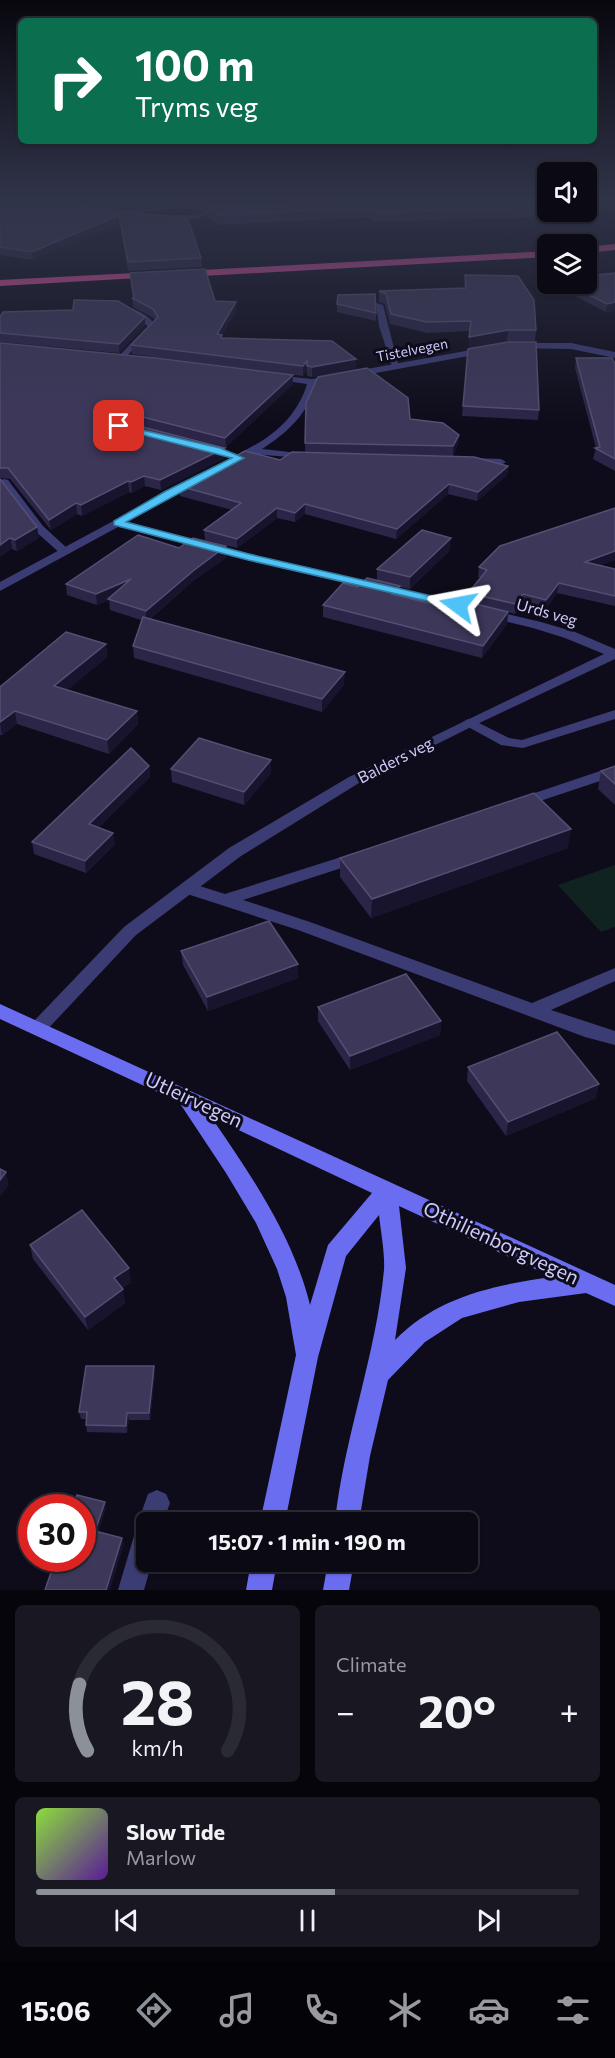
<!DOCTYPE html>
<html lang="en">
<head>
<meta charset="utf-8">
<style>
  body { margin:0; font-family:Commissioner,sans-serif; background:#181722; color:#f1f3f6; height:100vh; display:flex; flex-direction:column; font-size:22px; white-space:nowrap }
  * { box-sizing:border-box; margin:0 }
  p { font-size:20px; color:#999aa0 }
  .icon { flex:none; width:33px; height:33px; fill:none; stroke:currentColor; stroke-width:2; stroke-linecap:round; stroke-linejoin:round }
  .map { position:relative; height:1590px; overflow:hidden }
  .details { display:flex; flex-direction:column; gap:15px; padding:15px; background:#06050b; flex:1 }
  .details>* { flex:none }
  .guide { position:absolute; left:18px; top:18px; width:579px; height:126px; border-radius:9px; box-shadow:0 2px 4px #0004,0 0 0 2px #2a2a34; background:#0b6e4f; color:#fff; overflow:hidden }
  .tools { position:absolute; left:537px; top:162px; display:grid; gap:12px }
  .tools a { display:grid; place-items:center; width:60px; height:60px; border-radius:9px; background:#0a0914; box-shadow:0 2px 4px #0004,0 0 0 2px #2a2a34; font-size:30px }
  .speed { position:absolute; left:18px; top:1494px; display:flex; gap:12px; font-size:30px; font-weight:700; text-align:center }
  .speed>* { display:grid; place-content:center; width:78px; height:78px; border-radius:50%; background:#0a0914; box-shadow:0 2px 4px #0004,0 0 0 2px #2a2a34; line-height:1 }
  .speed .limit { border:9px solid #d22; background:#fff; color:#111 }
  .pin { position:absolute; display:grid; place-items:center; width:51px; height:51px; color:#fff; margin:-26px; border-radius:12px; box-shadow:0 3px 9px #0006 }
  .me { position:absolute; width:66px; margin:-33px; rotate:283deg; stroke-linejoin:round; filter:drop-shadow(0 0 4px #0008) }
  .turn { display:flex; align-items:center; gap:21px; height:126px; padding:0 18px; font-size:27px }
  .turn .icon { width:78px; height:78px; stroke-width:2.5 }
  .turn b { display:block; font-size:42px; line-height:51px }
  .big { font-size:45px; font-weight:700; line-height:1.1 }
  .details .widget { flex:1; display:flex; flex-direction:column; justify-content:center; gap:9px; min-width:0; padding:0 21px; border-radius:9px; background:#181722 }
  .details .dial { align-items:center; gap:0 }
  .dial svg { height:156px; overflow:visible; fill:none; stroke:#2a2a34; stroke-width:7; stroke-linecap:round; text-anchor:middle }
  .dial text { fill:#f1f3f6; stroke:none }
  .song { display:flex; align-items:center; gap:18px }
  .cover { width:72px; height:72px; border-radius:9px; background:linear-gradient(135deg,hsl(90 70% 55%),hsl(270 70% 35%)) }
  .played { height:6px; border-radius:3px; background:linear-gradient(90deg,#8c9099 55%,#2a2a34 55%) }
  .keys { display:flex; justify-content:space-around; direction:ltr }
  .heat { display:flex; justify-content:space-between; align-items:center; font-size:33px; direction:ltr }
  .details .tiles { flex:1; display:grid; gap:15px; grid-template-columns:1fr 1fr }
  .widget:last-child { grid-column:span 2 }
  .trip { position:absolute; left:136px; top:1512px; width:342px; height:60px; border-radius:9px; background:#0a0914; box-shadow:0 2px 4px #0004,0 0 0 2px #2a2a34; font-weight:700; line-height:60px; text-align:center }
  .dock { display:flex; height:96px; justify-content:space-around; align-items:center; background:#040408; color:#999aa0 }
  .dock .icon { width:42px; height:42px }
  .dock .active { color:#8c9099 }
  .dock b { font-size:27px; color:#f1f3f6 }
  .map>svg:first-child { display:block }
  .green { fill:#102321 }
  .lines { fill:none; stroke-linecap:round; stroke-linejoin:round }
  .lane { fill:#3c3c74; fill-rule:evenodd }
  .street { fill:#3c3c74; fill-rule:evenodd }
  .secondary { fill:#6b6df0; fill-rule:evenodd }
  .highway { fill:#ee51a3; fill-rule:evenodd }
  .wall { fill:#2b2647 }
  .shaded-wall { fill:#18142d }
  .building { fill:#3d385a; stroke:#544f73; stroke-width:1.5 }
  .route { fill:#4fc3f7; stroke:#337fa1; stroke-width:1.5 }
  .labels { text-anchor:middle; stroke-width:6; stroke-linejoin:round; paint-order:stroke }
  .far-street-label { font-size:14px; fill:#cecafa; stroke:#0e0c1a }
  .street-label { font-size:16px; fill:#cecafa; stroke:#0e0c1a }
  .near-street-label { font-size:20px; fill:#cecafa; stroke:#0e0c1a }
</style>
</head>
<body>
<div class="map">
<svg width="615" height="1590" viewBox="0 0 615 1590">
  <rect width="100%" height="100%" fill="#0e0c1a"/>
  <g class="green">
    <path d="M47,200H229L210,204L187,203L132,210H112Z"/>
    <path d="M615,865V927L601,932L558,885Z"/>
  </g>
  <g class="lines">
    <g class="lane">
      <path d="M376,303L383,305L399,368L392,366L379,326Z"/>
      <path d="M124,307C134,307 151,317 156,326L122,361L119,360V356L148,326L124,311Z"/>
      <path d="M205,444L244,456L245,458L240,461L201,449V445Z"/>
      <path d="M4,479L8,480L43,526L69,550V554H61L35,531L0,484V480Z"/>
      <path d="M615,710V719L523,748L501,745L461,723L468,719L473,720L509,738L522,740Z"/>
      <path d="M615,766V776L519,808L511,803L514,800Z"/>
      <path d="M360,851L366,852L368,856L366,860L243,900L310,922L532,1003L615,968V981L551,1010L615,1031V1045L585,1037L298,930L181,892L179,888L181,884L187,882L225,894Z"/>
      <path d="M157,1490L166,1494L170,1503L163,1522H147V1562H152L144,1590H118L134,1536L140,1526L138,1522L148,1494Z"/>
    </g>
    <g class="street">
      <path d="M182,204L205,205L214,211L197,219H162L159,217L162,215H196L206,211L182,208L118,215L115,213Z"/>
      <path d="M517,343H571L615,352V358L571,349L514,348V344Z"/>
      <path d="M487,347L491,350L490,352L316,384C308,414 287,433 262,449L308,454L312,455V459L254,454L236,464L227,462C233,456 243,452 251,447C277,434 299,412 307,384L272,379V375L312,379Z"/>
      <path d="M473,458L501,459L506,462L501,465L469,463V459Z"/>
      <path d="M197,476L202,479L201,481L127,522L250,554L541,622L575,632L615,649V659L473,726L359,783L241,856L136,935L44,1033L38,1035L32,1033L29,1028L32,1023L124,927L229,848L349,777L604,654L565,638L533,628L248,560L118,527L0,591V582Z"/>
    </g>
    <g class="secondary">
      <path d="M0,1004L615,1285V1306L586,1293L519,1302L462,1318L425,1342L388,1380L370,1456L359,1522H335C344,1437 376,1356 384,1270C385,1253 381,1233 379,1215L346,1256L318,1357L285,1522H260L296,1355L286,1297L277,1269L256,1223L226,1173L179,1102L0,1019ZM211,1117L372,1193L328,1245L310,1305C293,1236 251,1175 211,1117ZM399,1206L552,1277C494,1285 437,1297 395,1340L406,1268Z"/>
      <path d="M251,1562H277L272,1590H246Z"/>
      <path d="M328,1562H354L349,1590H323Z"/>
    </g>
    <g class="highway">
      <path d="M615,244V250L586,253V247Z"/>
      <path d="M548,251V257L184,277L179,274L184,271Z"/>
      <path d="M153,272L156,273V277L0,286V280Z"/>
    </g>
  </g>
  <g class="wall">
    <path d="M0,200L188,219L201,258L202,267L128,271L120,223L33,260L0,255Z"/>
    <path d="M182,200H548L590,212L537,217L372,222L369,217L219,225L206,216V207H211L207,204L186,203Z"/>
    <path d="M130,273L215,301L236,311L222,335V338L356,359V369L312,377L307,376V371L303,376L132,354L131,345L155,320L154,318L133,307L132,298H133Z"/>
    <path d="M615,273V311L606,312L559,288V284H586Z"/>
    <path d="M465,275L536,330L535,341H507L469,348L470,331L427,333L390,324L385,304L379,302V291L464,289Z"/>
    <path d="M337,304L376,313V321L337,312Z"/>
    <path d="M0,317H145V325L119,353L0,342Z"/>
    <path d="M0,343L293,375V384L226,447L120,421H118L225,458L161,490L145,486L132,493L129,492L82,516L77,514L51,530L10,479L0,478Z"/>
    <path d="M468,349L539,410L538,420L462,416Z"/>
    <path d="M576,358L615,364V471L593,459L596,448L575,368Z"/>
    <path d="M306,403L410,419L459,435L458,444L453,456L305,452Z"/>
    <path d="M280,460L508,466L507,475L477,501L448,494L396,539L305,514L295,522L277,518L237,548L205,540L204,530L232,510L180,496L179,486Z"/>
    <path d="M0,479L37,527L39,538L17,551L12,549Z"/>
    <path d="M615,508V560L600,565L615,569V606L557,593L545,610L522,604L515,614L508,612L507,624L482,658L323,617V605L357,587L377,581V569L450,550L410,589L400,587V596L452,609L468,602V593L481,578L478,577L479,567Z"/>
    <path d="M179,548L227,557L193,581L150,619L344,685L322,712L134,658L133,646L141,620L110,610L109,600L97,605L67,595L66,584Z"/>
    <path d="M106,644L107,657L67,690L137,711L138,724L109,754L17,724L2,735H0V687Z"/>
    <path d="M149,766L150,777L99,827L115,844L86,873L34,854L32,842Z"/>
    <path d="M615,766V805L598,789L601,771Z"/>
    <path d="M171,769L271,773L244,805L172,782Z"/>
    <path d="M568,848L371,918L340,877V858Z"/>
    <path d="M181,951L298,964V978L208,1011L183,965Z"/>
    <path d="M318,1007L441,1021L440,1035L350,1070L318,1021Z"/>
    <path d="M468,1067L596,1098L506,1136L467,1081Z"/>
    <path d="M30,1245L131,1282L122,1288L125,1303L88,1330L33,1259Z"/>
    <path d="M155,1373L150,1420H129L127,1433L87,1432L86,1425L87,1419H81L79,1412Z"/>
  </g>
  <g class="shaded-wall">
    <path d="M223,200H296V205L216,210V201Z"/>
    <path d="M603,200H615V208L590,212L537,217L538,208L548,207V212H586V203Z"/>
    <path d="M119,215L120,223L33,260L32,252Z"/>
    <path d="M236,302V311L222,335L223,344L217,334Z"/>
    <path d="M615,302V311L606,312L607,304Z"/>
    <path d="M145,317V325L119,353V344Z"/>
    <path d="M508,330L507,341L469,348V337Z"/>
    <path d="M356,359V369L312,377V367Z"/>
    <path d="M307,361V371L303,376V366Z"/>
    <path d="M293,375V384L226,447L225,438Z"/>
    <path d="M119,411L120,421L115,422V430L114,412Z"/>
    <path d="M459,435L458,444L453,456V446Z"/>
    <path d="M225,448V458L161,490L160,480Z"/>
    <path d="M508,466L507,475L477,501L478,492Z"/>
    <path d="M144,476L145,486L132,493L131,482Z"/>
    <path d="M128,481L129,492L82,516L81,505Z"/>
    <path d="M449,484L448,494L396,539L397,529Z"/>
    <path d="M76,503L77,514L51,530L49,520Z"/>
    <path d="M305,504V514L295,522V513Z"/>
    <path d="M277,508V518L237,548V539Z"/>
    <path d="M37,527L39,538L17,551L15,540Z"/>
    <path d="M10,538L12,549L0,557V545Z"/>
    <path d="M451,538L450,550L410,589V577Z"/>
    <path d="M226,546L227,557L193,581L146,622V611L193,571Z"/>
    <path d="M615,551V560L583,572L585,562Z"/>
    <path d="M131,579L108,599L109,600L97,605L96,594Z"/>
    <path d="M559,583L557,593L545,610L546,600Z"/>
    <path d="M400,586V598L392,594Z"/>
    <path d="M523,594L522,604L515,614L516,604Z"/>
    <path d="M508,612L507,624L482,658L483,646Z"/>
    <path d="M106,644L107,657L56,699L54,686Z"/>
    <path d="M345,672L344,685L322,712V699Z"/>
    <path d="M15,711L17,724L2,735L0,722Z"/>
    <path d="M137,711L138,724L109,754L107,740Z"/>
    <path d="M271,760V773L244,805V792Z"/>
    <path d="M149,766L150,777L91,835L89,824Z"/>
    <path d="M571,829L568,848L371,918L372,899Z"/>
    <path d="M113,833L115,844L86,873L85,861Z"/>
    <path d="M298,964V978L208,1011L207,997Z"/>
    <path d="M441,1021L440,1035L350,1070V1056Z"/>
    <path d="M599,1084L596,1098L506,1136L508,1122Z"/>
    <path d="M6,1172L9,1185L0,1197V1180Z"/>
    <path d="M129,1268L131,1282L117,1292L114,1278Z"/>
    <path d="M123,1289L125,1303L88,1330L85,1317Z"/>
    <path d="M154,1366L155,1373L150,1420L149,1413Z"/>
    <path d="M127,1413L129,1420L127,1433L126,1426Z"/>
    <path d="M105,1502L106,1509L97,1538L95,1531Z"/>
    <path d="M122,1538L124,1544L110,1590H106Z"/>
  </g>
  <g class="building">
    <path d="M0,200H29L188,219L201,258L128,262L119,215L32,252L0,247Z"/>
    <path d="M334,200H548V207L373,213L370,208L218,215L206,207L296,204L330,206L335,202Z"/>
    <path d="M586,200H603L586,203Z"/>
    <path d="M205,269L215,301L236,302L217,334L222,335L221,338L332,341L356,359L312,367L307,366V361L303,366L131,345L158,317L153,309L132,298H134L130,273Z"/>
    <path d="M615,273V302L607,304L567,284H586V276Z"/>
    <path d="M465,275L518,276L534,300L536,330H508L469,337L471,321L427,322L391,314L386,294L379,291L466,288Z"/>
    <path d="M375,294L376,313L337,304L338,295Z"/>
    <path d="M74,300L118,301L145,317L119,344L0,333V317L3,312L73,310Z"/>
    <path d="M508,342H536L539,410L463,406L468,349Z"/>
    <path d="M0,343L156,358L293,375L225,438L119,411L114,412L115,420L225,448L160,480L144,476L131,482L128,481L81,505L76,503L49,520L8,468H0Z"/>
    <path d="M576,358H612L615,364V459L595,448L600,447Z"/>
    <path d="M367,368L408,398L410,419L443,423L459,435L453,446L305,443L306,403L318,377Z"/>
    <path d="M245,451L280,460L292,452L474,457L508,466L478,492L449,484L397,529L305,504L295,513L277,508L237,539L204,530L241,503L179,486Z"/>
    <path d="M0,479L37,527L15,540L10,538L0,545Z"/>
    <path d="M615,508V551L585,562L615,569V596L559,583L546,600L523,594L516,604L468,593L487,570L479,567L500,546Z"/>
    <path d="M422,530L451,538L410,577L377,569Z"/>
    <path d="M138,535L179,548L193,538L226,546L193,571L146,611L108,599L131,579L96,594L66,584Z"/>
    <path d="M367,578L400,586L392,594L452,609L460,600L508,612L483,646L323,605L343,583L357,587Z"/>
    <path d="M143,617L345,672L322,699L133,646Z"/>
    <path d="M66,632L106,644L54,686L137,711L107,740L15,711L0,722V687Z"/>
    <path d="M199,738L271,760L244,792L171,769Z"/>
    <path d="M131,748L149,766L89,824L113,833L85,861L32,842Z"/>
    <path d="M615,766V784L601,771Z"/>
    <path d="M534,793L571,829L372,899L340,858Z"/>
    <path d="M269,921L298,964L207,997L181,951Z"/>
    <path d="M406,974L441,1021L350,1056L318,1007Z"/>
    <path d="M557,1032L599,1084L508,1122L468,1067Z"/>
    <path d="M0,1169L6,1172L0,1180Z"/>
    <path d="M82,1210L129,1268L114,1278L123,1289L85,1317L30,1245Z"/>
    <path d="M86,1366H154L149,1413H127L126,1426L86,1425L87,1412H79Z"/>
    <path d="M77,1495L105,1502L95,1531L122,1538L106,1590H45L56,1558H82V1508H73Z"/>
  </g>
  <linearGradient id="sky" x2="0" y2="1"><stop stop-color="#08070e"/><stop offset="0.47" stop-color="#303449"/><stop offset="1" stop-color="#303449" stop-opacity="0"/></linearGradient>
  <rect width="615" height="423" fill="url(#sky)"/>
  <path class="route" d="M116,424L220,448L244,458L126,522L249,554L458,602L464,605L458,608L248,560L114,525V521L166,491L232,458L116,428Z"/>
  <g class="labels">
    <g class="far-street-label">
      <text transform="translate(412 350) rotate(-11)" y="5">Tistelvegen</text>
    </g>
    <g class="street-label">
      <text transform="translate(547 612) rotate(16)" y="6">Urds veg</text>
      <text transform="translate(395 760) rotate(-27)" y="6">Balders veg</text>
    </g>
    <g class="near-street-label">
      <text transform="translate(194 1100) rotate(25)" y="7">Utleirvegen</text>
      <text transform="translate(501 1243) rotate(25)" y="7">Othilienborgvegen</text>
    </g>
  </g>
</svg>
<div class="tools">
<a><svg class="icon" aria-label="sound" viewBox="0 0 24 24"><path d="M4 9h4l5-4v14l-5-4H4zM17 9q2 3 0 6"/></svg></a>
<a><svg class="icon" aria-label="layers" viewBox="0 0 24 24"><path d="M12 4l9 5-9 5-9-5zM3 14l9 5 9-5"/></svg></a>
</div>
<div class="speed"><div class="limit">30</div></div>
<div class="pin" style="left:119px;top:426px;background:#d93025"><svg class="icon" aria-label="arrive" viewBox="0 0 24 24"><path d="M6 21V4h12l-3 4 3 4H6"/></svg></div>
<svg class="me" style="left:458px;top:605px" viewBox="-20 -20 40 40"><path d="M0-17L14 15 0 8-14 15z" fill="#4fc3f7" stroke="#fff" stroke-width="4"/></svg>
<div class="trip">15:07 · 1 min · 190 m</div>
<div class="guide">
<div class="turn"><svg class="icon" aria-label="right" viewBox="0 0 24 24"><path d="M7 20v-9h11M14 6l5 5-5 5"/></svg><div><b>100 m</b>Tryms veg</div></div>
</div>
</div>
<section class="details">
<div class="tiles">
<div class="widget dial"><svg viewBox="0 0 100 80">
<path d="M14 69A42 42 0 1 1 86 69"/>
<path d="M14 69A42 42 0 0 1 10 35" stroke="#8c9099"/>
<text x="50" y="56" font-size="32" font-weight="700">28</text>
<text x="50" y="72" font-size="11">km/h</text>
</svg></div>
<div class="widget"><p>Climate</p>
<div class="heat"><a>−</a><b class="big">20°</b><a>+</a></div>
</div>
<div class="widget">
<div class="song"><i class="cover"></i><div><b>Slow Tide</b><p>Marlow</p></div></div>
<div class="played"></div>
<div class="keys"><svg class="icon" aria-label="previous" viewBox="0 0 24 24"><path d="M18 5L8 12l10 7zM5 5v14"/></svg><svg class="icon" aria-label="pause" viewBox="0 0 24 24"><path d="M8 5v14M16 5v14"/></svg><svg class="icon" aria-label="next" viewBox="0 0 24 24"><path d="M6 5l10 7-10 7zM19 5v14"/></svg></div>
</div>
</div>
</section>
<nav class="dock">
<b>15:06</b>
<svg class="icon active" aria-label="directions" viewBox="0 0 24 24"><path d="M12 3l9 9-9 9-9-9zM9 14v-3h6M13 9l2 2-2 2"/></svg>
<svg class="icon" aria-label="music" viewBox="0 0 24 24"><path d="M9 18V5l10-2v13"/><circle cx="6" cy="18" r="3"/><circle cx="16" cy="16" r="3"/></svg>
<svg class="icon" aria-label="phone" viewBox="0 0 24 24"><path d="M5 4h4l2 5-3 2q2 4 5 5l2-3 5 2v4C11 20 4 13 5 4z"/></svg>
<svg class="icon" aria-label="climate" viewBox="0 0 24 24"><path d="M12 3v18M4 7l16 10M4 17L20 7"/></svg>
<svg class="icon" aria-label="car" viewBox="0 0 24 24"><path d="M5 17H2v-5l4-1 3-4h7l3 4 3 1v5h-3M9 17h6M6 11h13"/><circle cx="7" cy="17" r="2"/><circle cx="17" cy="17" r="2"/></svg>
<svg class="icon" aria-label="filters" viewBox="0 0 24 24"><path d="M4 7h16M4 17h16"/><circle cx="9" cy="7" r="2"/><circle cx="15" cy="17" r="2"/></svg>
</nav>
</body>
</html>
